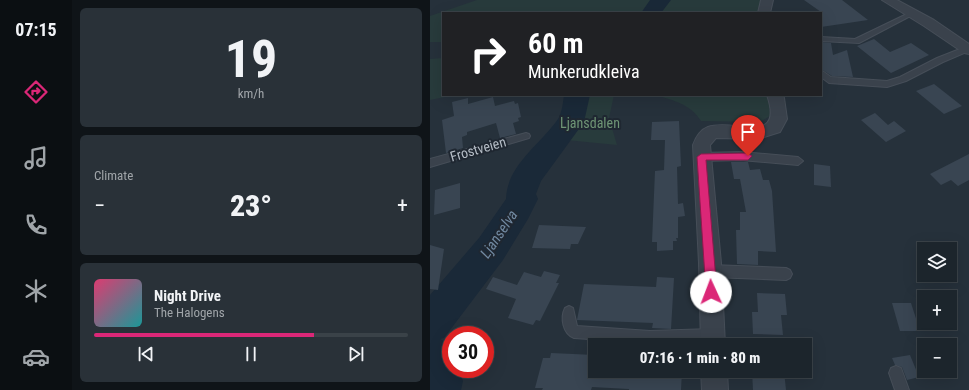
<!DOCTYPE html>
<html lang="en">
<head>
<meta charset="utf-8">
<style>
  body { margin:0; font-family:"Roboto Condensed",sans-serif; background:#293138; color:#f1f3f6; height:100vh; display:flex; flex-direction:column; font-size:15px; white-space:nowrap }
  * { box-sizing:border-box; margin:0 }
  p { font-size:13px; color:#a0a5a9 }
  .icon { flex:none; width:22px; height:22px; fill:none; stroke:currentColor; stroke-width:2; stroke-linecap:round; stroke-linejoin:round }
  .map { position:relative; flex:1; overflow:hidden }
  .panel { display:flex; flex-direction:column; gap:8px; padding:8px; background:#0f1418; width:358px }
  .panel>* { flex:none }
  .guide { position:absolute; left:12px; top:12px; width:380px; height:84px; border-radius:0px; box-shadow:0 4px 16px #0002,0 0 0 1px #3a4248; background:#202124; color:#fff; overflow:hidden }
  .tools { position:absolute; left:487px; top:242px; display:grid; gap:8px }
  .tools a { display:grid; place-items:center; width:40px; height:40px; border-radius:0px; background:#1c252c; box-shadow:0 4px 16px #0002,0 0 0 1px #3a4248; font-size:20px }
  .speed { position:absolute; left:12px; top:326px; display:flex; gap:8px; font-size:20px; font-weight:700; text-align:center }
  .speed>* { display:grid; place-content:center; width:52px; height:52px; border-radius:50%; background:#1c252c; box-shadow:0 4px 16px #0002,0 0 0 1px #3a4248; line-height:1 }
  .speed .limit { border:6px solid #d22; background:#fff; color:#111 }
  .pin { position:absolute; display:grid; place-items:center; width:34px; height:34px; color:#fff; margin:-41px -17px; border-radius:50% 50% 50% 0; rotate:-45deg; box-shadow:0 0 4px #0007 }
  .pin .icon { rotate:45deg }
  .me { position:absolute; width:44px; margin:-22px; rotate:358deg; stroke-linejoin:round; filter:drop-shadow(0 0 3px #0008) }
  .turn { display:flex; align-items:center; gap:14px; height:84px; padding:0 20px; font-size:18px }
  .turn .icon { width:52px; height:52px; stroke-width:2.5 }
  .turn b { display:block; font-size:28px; line-height:34px }
  .big { font-size:30px; font-weight:800; line-height:1.1 }
  .panel .card { flex:1; display:flex; flex-direction:column; justify-content:center; gap:6px; min-width:0; padding:0 14px; border-radius:6px; background:#293138 }
  .panel .dial { align-items:center; gap:0 }
  .dial b { font-size:52px; line-height:1 }
  .song { display:flex; align-items:center; gap:12px }
  .cover { width:48px; height:48px; border-radius:6px; background:linear-gradient(135deg,hsl(340 70% 55%),hsl(180 70% 35%)) }
  .played { height:4px; border-radius:2px; background:linear-gradient(90deg,#db2777 70%,#3a4248 70%) }
  .keys { display:flex; justify-content:space-around; direction:ltr }
  .heat { display:flex; justify-content:space-between; align-items:center; font-size:22px; direction:ltr }
  .trip { position:absolute; left:158px; top:338px; width:224px; height:40px; border-radius:0px; background:#1c252c; box-shadow:0 4px 16px #0002,0 0 0 1px #3a4248; font-weight:800; line-height:40px; text-align:center }
  main { display:flex; flex:1; min-height:0 }
  .dock { display:flex; flex-direction:column; width:72px; justify-content:space-around; align-items:center; background:#0b0f12; color:#a0a5a9 }
  .dock .icon { width:28px; height:28px }
  .dock .on { color:#db2777 }
  .dock b { font-size:18px; color:#f1f3f6 }
  .map>svg:first-child { display:block }
  .green { fill:#283b3c }
  .lines { fill:none; stroke-linecap:round; stroke-linejoin:round }
  .river { fill:#1a2938; fill-rule:evenodd }
  .building { fill:#394552 }
  .service-casing { stroke:#464e58; stroke-width:2 }
  .minor-casing { stroke:#464e58; stroke-width:2 }
  .service { fill:#3a424c; fill-rule:evenodd }
  .minor { fill:#3a424c; fill-rule:evenodd }
  .route { fill:#db2777; stroke:#8e194d }
  .labels { text-anchor:middle; stroke-width:4; stroke-linejoin:round; paint-order:stroke }
  .park-label { font-size:14px; fill:#6f9575; stroke:#1f2731 }
  .street-label { font-size:14px; fill:#b6bec7; stroke:#1f2731 }
  .water-label { font-size:15px; font-style:italic; fill:#728aa2; stroke:#1f2731 }
</style>
</head>
<body>
<main>
<nav class="dock">
<b>07:15</b>
<svg class="icon on" aria-label="directions" viewBox="0 0 24 24"><path d="M12 3l9 9-9 9-9-9zM9 14v-3h6M13 9l2 2-2 2"/></svg>
<svg class="icon" aria-label="music" viewBox="0 0 24 24"><path d="M9 18V5l10-2v13"/><circle cx="6" cy="18" r="3"/><circle cx="16" cy="16" r="3"/></svg>
<svg class="icon" aria-label="phone" viewBox="0 0 24 24"><path d="M5 4h4l2 5-3 2q2 4 5 5l2-3 5 2v4C11 20 4 13 5 4z"/></svg>
<svg class="icon" aria-label="climate" viewBox="0 0 24 24"><path d="M12 3v18M4 7l16 10M4 17L20 7"/></svg>
<svg class="icon" aria-label="car" viewBox="0 0 24 24"><path d="M5 17H2v-5l4-1 3-4h7l3 4 3 1v5h-3M9 17h6M6 11h13"/><circle cx="7" cy="17" r="2"/><circle cx="17" cy="17" r="2"/></svg>
</nav>
<section class="panel">
<div class="card dial"><b>19</b><p>km/h</p></div>
<div class="card"><p>Climate</p>
<div class="heat"><a>−</a><b class="big">23°</b><a>+</a></div>
</div>
<div class="card">
<div class="song"><i class="cover"></i><div><b>Night Drive</b><p>The Halogens</p></div></div>
<div class="played"></div>
<div class="keys"><svg class="icon" aria-label="previous" viewBox="0 0 24 24"><path d="M18 5L8 12l10 7zM5 5v14"/></svg><svg class="icon" aria-label="pause" viewBox="0 0 24 24"><path d="M8 5v14M16 5v14"/></svg><svg class="icon" aria-label="next" viewBox="0 0 24 24"><path d="M6 5l10 7-10 7zM19 5v14"/></svg></div>
</div>
</section>
<div class="map">
<svg width="539" height="390" viewBox="0 0 539 390">
  <rect width="100%" height="100%" fill="#26313b"/>
  <g class="green">
    <path d="M47,0H331L328,13H13V42H0V16Z"/>
    <path d="M13,58V95H25L0,100V59Z"/>
    <path d="M135,95H184L179,118L187,145L116,138C129,123 134,116 135,95Z"/>
    <path d="M226,95H339L340,116L330,122L271,121C260,104 245,101 226,95Z"/>
  </g>
  <g class="lines">
    <g class="river">
      <path d="M220,0H241L231,13H211Z"/>
      <path d="M134,95H160L154,122L111,181L106,194L108,199L98,219L73,260L14,338L10,339L20,344L21,369H29L33,381L31,390H0V295L49,238L76,199C77,165 110,145 128,119C132,113 133,102 134,95Z"/>
    </g>
  </g>
  <g class="building">
    <path d="M374,0H412L438,20L391,27V12Z"/>
    <path d="M444,39L460,52L481,43L499,55L461,73L427,46Z"/>
    <path d="M391,42L401,43L403,55L417,50L423,77L402,76L391,69Z"/>
    <path d="M504,84L532,106L514,114L486,91Z"/>
    <path d="M63,97L65,106L84,101L85,104L88,103L91,117L88,118L89,121L83,123L86,134L70,138L66,123L37,132V135L32,137L33,148L16,153L12,120L24,116L22,102L38,98V104Z"/>
    <path d="M445,113L458,125L464,121L476,131L456,142L431,120Z"/>
    <path d="M249,121L251,166L247,167L248,204L253,203L255,216L248,217V238H246L247,241H243V250L227,251V242H222L225,171L234,170L235,140H221L222,122Z"/>
    <path d="M539,154V180L528,186L521,180L511,185L500,174Z"/>
    <path d="M301,162H318L320,170L330,169L333,180H339L342,191L346,252L328,251V265L307,264L306,230H310V212H316L310,179H304Z"/>
    <path d="M384,164L400,166L401,187L384,185Z"/>
    <path d="M30,183V208L4,215L5,190Z"/>
    <path d="M109,225L156,227L148,244H141L140,249L102,248Z"/>
    <path d="M0,245L14,249L8,290L0,289Z"/>
    <path d="M114,271L130,275L126,283H129L110,321L106,320L103,325L78,318L86,299L56,289L63,277L87,285L94,272L111,277Z"/>
    <path d="M227,277L244,278L241,329L222,328L223,323L147,320L154,284L226,287Z"/>
    <path d="M327,293L355,294L357,315H351L353,335L323,334L322,312H328Z"/>
    <path d="M462,303H481L490,331H470Z"/>
    <path d="M121,353L165,355V371H252L251,390H199V389L162,387L161,390H112L113,388H105L113,358H120Z"/>
    <path d="M480,355L489,377L477,380L472,367L465,365L462,358Z"/>
    <path d="M322,371H354L356,390H323Z"/>
  </g>
  <g class="lines">
    <g class="service-casing">
      <g id="service">
        <path d="M481,12L486,13L429,43L391,41V37L425,39Z"/>
        <path d="M535,47H539V51L513,62L476,81L457,87L399,83L391,77V70L401,77L457,81L470,77L507,58Z"/>
        <path d="M96,133L99,134L100,136L99,138L0,167V159Z"/>
        <path d="M311,152L368,157L373,161L368,165L311,160L271,161L266,157L271,153Z"/>
        <path d="M281,265L356,268L360,270L362,274L360,278L356,280L281,277L277,275L275,271L277,267Z"/>
        <path d="M139,306L143,308L147,326L220,331L282,329L286,331L288,335L286,339L282,341L220,343L144,338C133,334 130,318 135,308Z"/>
        <path d="M466,366L471,368L479,390H465L459,373L461,368Z"/>
      </g>
    </g>
    <g class="minor-casing">
      <g id="minor">
        <path d="M331,0H343L340,13H328Z"/>
        <path d="M452,0H467L504,20L539,44V54L534,53L494,26Z"/>
        <path d="M337,95H353L354,98L357,119L350,132L328,139L286,138L280,145L291,263L295,345H271L269,263L263,145C266,137 270,130 278,127C303,118 355,147 337,95Z"/>
        <path d="M271,371H297L298,390H272Z"/>
      </g>
    </g>
    <use href="#service" class="service"/>
    <use href="#minor" class="minor"/>
  </g>
  <path class="route" d="M318,153L322,156L318,160H276L287,292L285,295L281,297L278,295L276,292L267,157L271,154Z"/>
  <g class="labels">
    <g class="park-label">
      <text x="160" y="128">Ljansdalen</text>
    </g>
    <g class="street-label">
      <text transform="translate(48 149) rotate(-16)" y="5">Frostveien</text>
    </g>
    <g class="water-label">
      <text transform="translate(69 234) rotate(-56)" y="5">Ljanselva</text>
    </g>
  </g>
</svg>
<div class="tools">
<a><svg class="icon" aria-label="layers" viewBox="0 0 24 24"><path d="M12 4l9 5-9 5-9-5zM3 14l9 5 9-5"/></svg></a>
<a>+</a>
<a>−</a>
</div>
<div class="speed"><div class="limit">30</div></div>
<div class="pin" style="left:318px;top:156px;background:#d93025"><svg class="icon" aria-label="arrive" viewBox="0 0 24 24"><path d="M6 21V4h12l-3 4 3 4H6"/></svg></div>
<svg class="me" style="left:281px;top:292px" viewBox="-20 -20 40 40"><circle r="19" fill="#fff"/><path d="M0-13L10 11 0 6-10 11z" fill="#db2777"/></svg>
<div class="trip">07:16 · 1 min · 80 m</div>
<div class="guide">
<div class="turn"><svg class="icon" aria-label="right" viewBox="0 0 24 24"><path d="M7 20v-9h11M14 6l5 5-5 5"/></svg><div><b>60 m</b>Munkerudkleiva</div></div>
</div>
</div>
</main>
</body>
</html>
